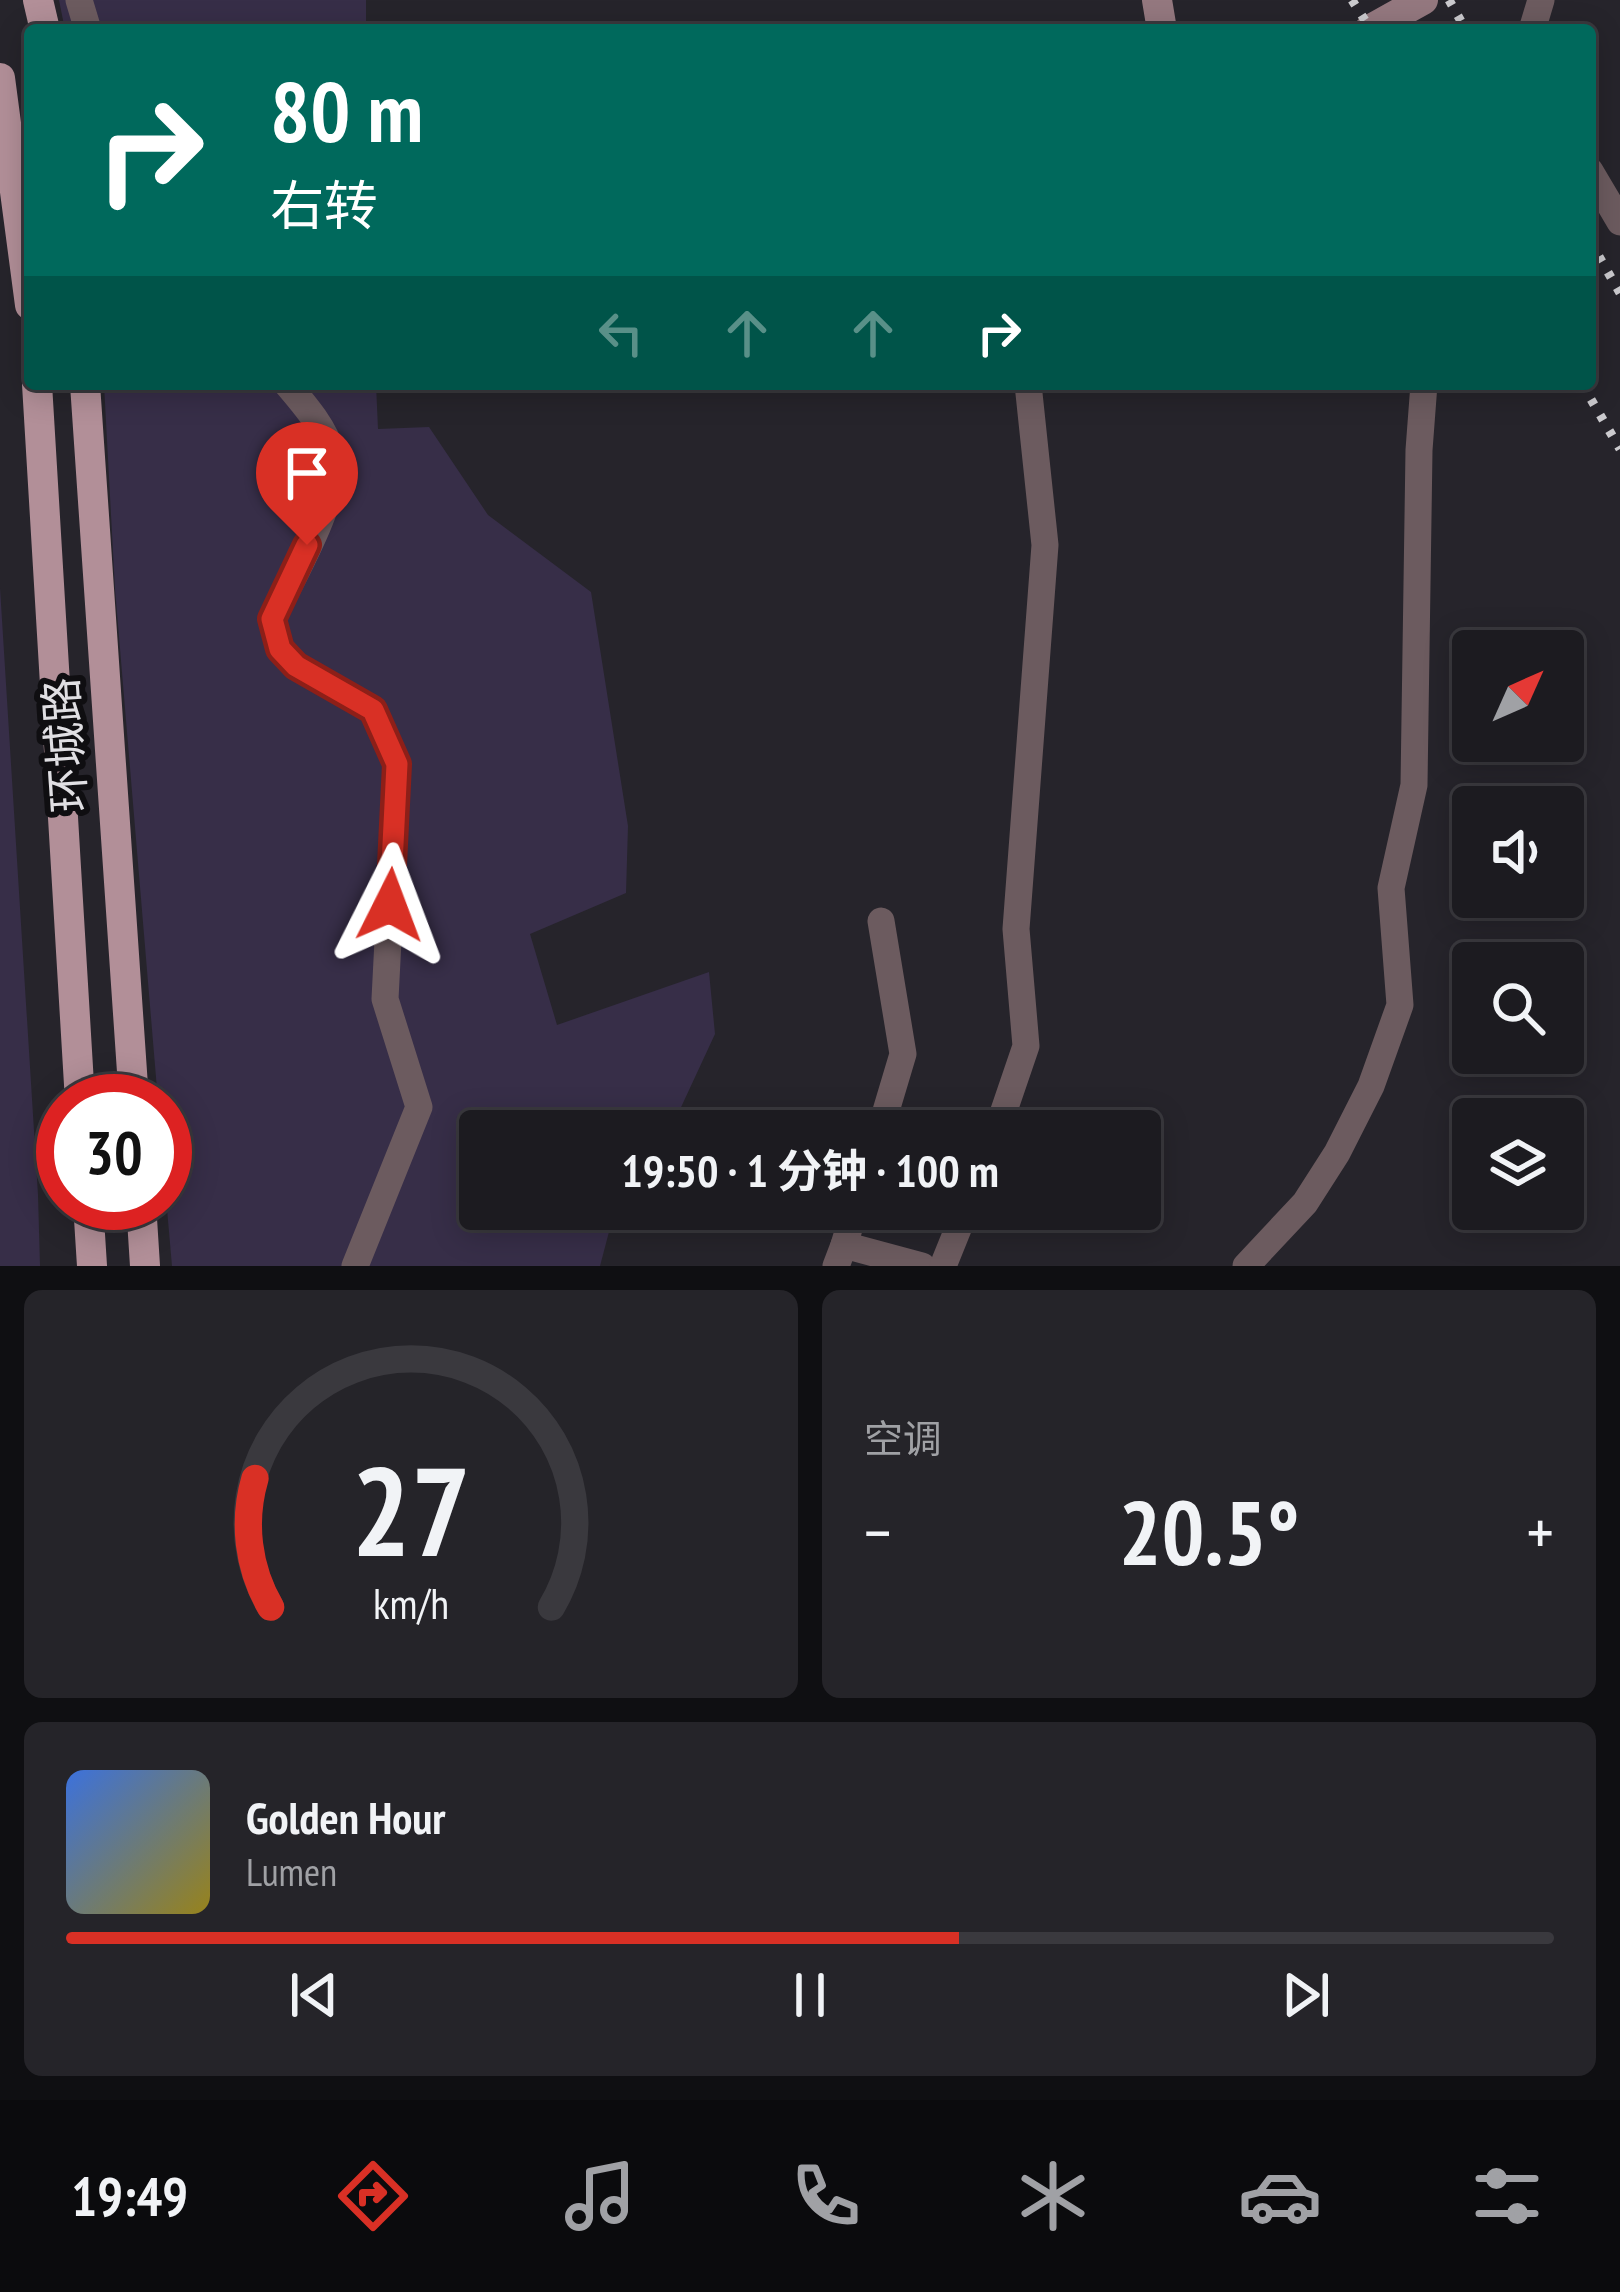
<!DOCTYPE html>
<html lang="zh">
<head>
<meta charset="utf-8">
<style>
  body { margin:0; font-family:"PT Sans Narrow","Noto Sans SC",sans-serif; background:#252429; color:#f1f3f6; height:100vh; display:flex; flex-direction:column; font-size:45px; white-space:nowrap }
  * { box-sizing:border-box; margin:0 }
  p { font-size:39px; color:#a0a1a5 }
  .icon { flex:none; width:66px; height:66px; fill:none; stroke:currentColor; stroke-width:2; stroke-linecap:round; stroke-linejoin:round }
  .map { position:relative; height:1266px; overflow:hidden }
  .drawer { display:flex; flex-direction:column; gap:24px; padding:24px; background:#0f0f12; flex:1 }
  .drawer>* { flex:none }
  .top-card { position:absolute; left:24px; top:24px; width:1572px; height:366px; border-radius:12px; box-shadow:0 6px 30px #0003,0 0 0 3px #3a393e; background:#00695c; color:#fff; overflow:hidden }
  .needle { width:78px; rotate:45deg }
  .tools { position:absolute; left:1452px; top:630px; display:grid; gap:24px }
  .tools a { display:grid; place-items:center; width:132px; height:132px; border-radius:12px; background:#1c1b20; box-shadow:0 6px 30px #0003,0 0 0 3px #3a393e; font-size:60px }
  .speed { position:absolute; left:36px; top:1074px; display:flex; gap:24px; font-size:60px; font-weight:700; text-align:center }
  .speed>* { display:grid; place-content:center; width:156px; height:156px; border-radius:50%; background:#1c1b20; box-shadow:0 6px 30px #0003,0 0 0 3px #3a393e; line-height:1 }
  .speed .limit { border:18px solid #d22; background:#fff; color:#111 }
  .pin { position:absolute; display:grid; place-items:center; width:102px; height:102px; color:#fff; margin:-123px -51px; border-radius:50% 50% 50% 0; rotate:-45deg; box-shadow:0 0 12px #0007 }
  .pin .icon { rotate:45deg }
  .me { position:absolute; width:132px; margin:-66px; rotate:3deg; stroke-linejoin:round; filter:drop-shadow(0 0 9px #0008) }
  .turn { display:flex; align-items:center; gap:42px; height:252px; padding:0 48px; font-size:54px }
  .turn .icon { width:156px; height:156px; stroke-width:2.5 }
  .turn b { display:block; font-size:84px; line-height:102px }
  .lanes { display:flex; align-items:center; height:114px; padding:0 48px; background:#0003; justify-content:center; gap:60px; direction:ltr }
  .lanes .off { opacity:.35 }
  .big { font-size:90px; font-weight:700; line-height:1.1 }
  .drawer .tile { flex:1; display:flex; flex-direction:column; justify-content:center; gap:18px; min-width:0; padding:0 42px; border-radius:18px; background:#252429 }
  .drawer .dial { align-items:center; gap:0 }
  .dial svg { height:312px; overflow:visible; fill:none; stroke:#3a393e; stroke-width:7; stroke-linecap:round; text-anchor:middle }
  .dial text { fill:#f1f3f6; stroke:none }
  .song { display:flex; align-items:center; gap:36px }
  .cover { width:144px; height:144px; border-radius:18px; background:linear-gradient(135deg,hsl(220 70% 55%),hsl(50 70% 35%)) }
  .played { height:12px; border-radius:6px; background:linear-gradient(90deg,#d93025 60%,#3a393e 60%) }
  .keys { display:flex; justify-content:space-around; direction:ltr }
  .heat { display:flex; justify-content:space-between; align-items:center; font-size:66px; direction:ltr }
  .drawer .tiles { flex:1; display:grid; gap:24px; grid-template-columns:1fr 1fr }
  .tile:last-child { grid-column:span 2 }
  .trip { position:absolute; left:459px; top:1110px; width:702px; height:120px; border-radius:12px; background:#1c1b20; box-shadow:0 6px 30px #0003,0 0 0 3px #3a393e; font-weight:700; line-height:120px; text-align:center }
  .tabs { display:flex; height:192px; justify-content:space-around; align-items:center; background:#0b0b0d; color:#a0a1a5 }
  .tabs .icon { width:84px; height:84px }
  .tabs .on { color:#d93025 }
  .tabs b { font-size:54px; color:#f1f3f6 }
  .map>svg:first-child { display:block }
  .green { fill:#372e48 }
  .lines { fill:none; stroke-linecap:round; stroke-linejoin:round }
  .street { stroke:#6c5b5f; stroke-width:27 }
  .secondary { stroke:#94787f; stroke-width:30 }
  .primary { stroke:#b28f98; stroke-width:30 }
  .rail { stroke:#cbcace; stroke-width:9; stroke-dasharray:6 12; stroke-linecap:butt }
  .route-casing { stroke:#8d1f18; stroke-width:30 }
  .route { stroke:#d93025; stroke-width:21 }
  .labels { text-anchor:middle; stroke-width:12; stroke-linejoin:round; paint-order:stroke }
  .street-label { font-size:45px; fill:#e0dfe3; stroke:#0f0e11 }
</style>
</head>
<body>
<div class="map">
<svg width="1620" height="1266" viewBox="0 0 1620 1266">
  <rect width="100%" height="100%" fill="#26242b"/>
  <g class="green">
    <path d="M59,0H366V30H65Z"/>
    <path d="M104,384H376L378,429L429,427L488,515L591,592L628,826L626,893L530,934L557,1025L709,972L715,1034L670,1131H480V1209H615L600,1266H172L165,1186V1101H158L115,589Z"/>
    <path d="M0,588L38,1195L40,1266H0Z"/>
  </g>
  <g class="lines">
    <g class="street">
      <path d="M79,0L88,30"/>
      <path d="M1532,30L1541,0"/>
      <path d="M1590,171L1620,222"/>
      <path d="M287,384C304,404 325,428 332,454C342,496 290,581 272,619L280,649L296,666L373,709L397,764L385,999L419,1107L355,1266"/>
      <path d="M880,1131L903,1054L881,921"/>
      <path d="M997,1131L1026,1046L1016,929L1045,545L1028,384"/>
      <path d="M844,1245L855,1209"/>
      <path d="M836,1266L844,1245L922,1266"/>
      <path d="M943,1266L966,1209"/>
      <path d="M1246,1266L1305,1203L1337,1153L1371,1086L1400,1005L1391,888L1414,785L1419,450L1424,384"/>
    </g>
    <g class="secondary">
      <path d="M1157,0L1162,30"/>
      <path d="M1369,30L1423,0"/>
    </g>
    <g class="primary">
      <path d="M38,0L45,30"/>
      <path d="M0,78L30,305"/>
      <path d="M37,384L80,1101"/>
      <path d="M85,384L134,1101"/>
      <path d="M88,1203L92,1266"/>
      <path d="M141,1203L145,1266"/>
    </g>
    <g class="rail">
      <path d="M1352,0L1371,30"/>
      <path d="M1449,0L1466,30"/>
      <path d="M1590,241L1620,293"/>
      <path d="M1582,384L1620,449"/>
    </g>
  </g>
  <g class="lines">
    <g class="route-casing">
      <path id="route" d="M307,545L272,619L280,649L296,666L373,710L397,764L390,905"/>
    </g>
    <use href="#route" class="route"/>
  </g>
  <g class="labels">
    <g class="street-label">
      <text transform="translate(65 745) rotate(-94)" y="16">环城路</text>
    </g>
  </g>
</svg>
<div class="tools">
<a><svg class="needle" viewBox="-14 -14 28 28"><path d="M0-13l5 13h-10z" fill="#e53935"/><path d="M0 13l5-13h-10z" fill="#a0a1a5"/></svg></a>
<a><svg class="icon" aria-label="sound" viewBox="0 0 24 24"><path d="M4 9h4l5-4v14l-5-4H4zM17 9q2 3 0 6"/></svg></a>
<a><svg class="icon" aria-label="search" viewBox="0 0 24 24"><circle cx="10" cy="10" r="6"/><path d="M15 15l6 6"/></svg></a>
<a><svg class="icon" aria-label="layers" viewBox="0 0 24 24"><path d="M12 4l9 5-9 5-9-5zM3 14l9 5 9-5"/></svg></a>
</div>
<div class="speed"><div class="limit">30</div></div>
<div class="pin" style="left:307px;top:545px;background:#d93025"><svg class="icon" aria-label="arrive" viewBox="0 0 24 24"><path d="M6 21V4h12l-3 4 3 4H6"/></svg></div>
<svg class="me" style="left:390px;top:905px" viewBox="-20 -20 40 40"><path d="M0-17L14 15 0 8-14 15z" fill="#d93025" stroke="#fff" stroke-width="4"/></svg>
<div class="trip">19:50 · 1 分钟 · 100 m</div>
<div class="top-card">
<div class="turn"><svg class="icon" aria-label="right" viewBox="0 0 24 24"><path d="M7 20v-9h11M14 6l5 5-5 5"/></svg><div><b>80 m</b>右转</div></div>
<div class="lanes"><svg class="icon off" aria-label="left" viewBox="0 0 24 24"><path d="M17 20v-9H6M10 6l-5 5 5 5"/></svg><svg class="icon off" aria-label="ahead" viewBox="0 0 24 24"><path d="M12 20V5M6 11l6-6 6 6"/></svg><svg class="icon off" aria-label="ahead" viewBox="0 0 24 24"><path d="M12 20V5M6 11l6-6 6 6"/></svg><svg class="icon" aria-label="right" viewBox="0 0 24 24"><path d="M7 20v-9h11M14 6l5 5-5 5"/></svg></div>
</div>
</div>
<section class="drawer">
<div class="tiles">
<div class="tile dial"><svg viewBox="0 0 100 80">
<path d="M14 69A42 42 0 1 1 86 69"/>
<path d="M14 69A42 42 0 0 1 10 36" stroke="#d93025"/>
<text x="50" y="56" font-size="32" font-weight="700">27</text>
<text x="50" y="72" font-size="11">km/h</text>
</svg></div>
<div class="tile"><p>空调</p>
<div class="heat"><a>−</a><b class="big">20.5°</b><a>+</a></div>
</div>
<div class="tile">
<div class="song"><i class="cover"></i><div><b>Golden Hour</b><p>Lumen</p></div></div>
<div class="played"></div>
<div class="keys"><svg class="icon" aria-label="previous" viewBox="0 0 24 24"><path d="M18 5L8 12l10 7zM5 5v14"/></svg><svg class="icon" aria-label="pause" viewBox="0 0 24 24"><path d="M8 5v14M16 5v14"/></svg><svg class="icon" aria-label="next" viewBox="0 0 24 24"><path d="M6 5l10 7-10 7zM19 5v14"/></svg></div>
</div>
</div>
</section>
<nav class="tabs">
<b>19:49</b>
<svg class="icon on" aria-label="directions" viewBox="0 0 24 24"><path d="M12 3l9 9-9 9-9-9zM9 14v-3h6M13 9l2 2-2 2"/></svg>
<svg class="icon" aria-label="music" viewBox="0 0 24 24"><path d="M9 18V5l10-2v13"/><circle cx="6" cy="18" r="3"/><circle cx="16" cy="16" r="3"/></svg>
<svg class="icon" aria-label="phone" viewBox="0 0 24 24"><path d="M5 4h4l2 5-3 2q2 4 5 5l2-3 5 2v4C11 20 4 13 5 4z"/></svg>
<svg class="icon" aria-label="climate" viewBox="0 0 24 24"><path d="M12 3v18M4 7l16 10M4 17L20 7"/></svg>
<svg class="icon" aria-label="car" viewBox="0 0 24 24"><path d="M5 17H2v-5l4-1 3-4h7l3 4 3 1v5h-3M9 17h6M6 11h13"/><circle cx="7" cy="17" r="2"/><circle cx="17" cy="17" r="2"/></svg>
<svg class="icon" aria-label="filters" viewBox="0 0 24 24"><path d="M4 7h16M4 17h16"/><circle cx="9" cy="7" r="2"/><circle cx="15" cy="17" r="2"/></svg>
</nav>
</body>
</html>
